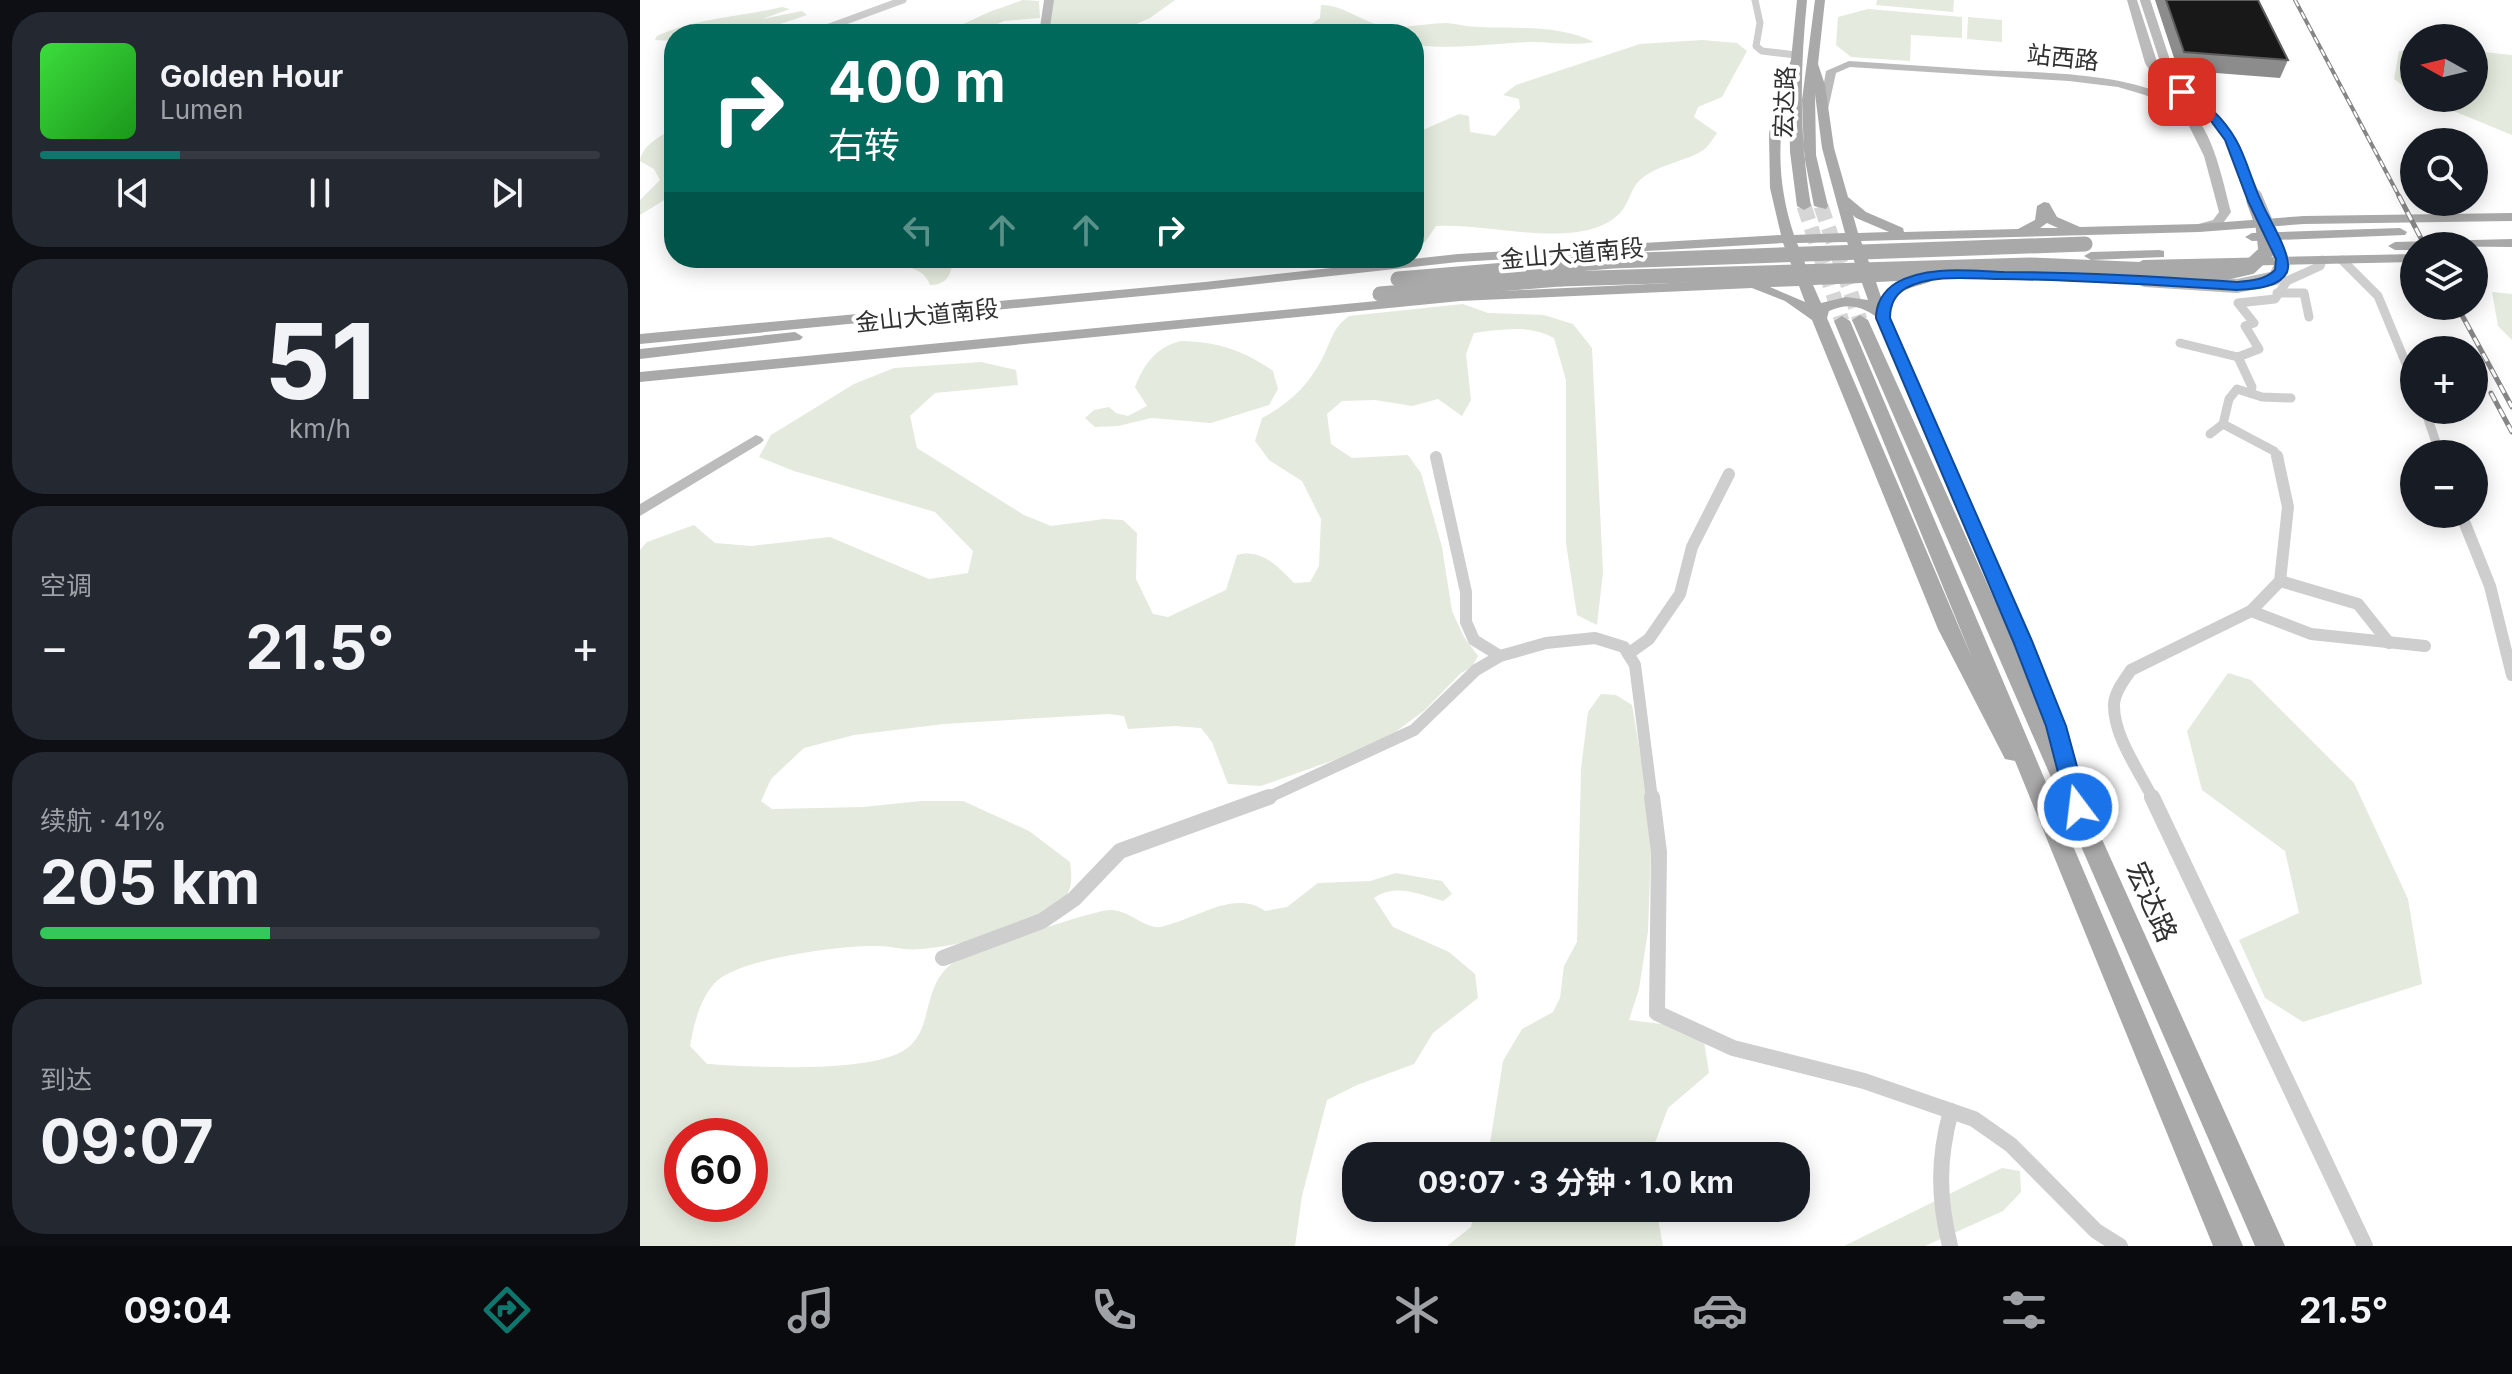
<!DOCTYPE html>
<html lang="zh">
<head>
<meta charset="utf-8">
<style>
  body { margin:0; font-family:Inter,"Noto Sans SC",sans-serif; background:#242831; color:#f1f3f6; height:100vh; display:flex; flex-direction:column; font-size:30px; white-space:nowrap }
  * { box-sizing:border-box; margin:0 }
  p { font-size:26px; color:#9ea1a6 }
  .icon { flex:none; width:44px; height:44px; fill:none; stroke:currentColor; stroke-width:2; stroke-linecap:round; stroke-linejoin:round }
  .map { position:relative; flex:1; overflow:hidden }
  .side { display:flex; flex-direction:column; gap:12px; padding:12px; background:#0d0f14; width:640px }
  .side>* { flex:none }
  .guide { position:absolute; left:24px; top:24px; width:760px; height:244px; border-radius:32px; box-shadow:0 4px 20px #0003; background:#00695c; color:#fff; overflow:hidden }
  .needle { width:52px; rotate:278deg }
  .fabs { position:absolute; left:1760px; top:24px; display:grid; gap:16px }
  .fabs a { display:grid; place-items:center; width:88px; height:88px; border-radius:50%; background:#171b24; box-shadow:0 4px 20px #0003; font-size:40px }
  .speed { position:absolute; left:24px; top:1118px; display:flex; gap:16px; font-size:40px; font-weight:700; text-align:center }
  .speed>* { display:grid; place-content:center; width:104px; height:104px; border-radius:50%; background:#171b24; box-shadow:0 4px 20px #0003; line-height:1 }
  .speed .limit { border:12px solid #d22; background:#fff; color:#111 }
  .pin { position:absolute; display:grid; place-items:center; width:68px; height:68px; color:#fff; margin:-34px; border-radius:16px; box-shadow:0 4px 12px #0006 }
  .me { position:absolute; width:88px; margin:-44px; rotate:345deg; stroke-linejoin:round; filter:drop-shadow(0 0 6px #0008) }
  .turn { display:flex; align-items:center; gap:28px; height:168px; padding:0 32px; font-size:36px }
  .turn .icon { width:104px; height:104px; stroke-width:2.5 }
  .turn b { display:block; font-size:56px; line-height:68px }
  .lanes { display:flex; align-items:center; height:76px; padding:0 32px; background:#0003; justify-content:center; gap:40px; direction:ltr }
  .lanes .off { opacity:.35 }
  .big { font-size:60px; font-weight:700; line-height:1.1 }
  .side .widget { flex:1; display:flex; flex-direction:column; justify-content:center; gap:12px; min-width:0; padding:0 28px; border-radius:32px; background:#242831 }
  .side .dial { align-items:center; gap:0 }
  .dial b { font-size:104px; line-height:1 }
  .song { display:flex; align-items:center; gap:24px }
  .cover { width:96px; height:96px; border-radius:12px; background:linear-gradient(135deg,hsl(120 70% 55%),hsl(120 70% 35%)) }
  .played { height:8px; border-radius:4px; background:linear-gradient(90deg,#0f766e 25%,#363941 25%) }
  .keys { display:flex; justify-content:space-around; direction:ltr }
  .heat { display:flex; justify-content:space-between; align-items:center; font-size:44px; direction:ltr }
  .charge { height:12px; border-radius:6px; background:linear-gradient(90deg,#34c759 41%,#363941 0) }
  .trip { position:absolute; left:702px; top:1142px; width:468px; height:80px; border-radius:32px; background:#171b24; box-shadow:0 4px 20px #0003; font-weight:700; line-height:80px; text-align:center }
  .dock { display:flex; height:128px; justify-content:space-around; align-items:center; background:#090b0e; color:#9ea1a6 }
  .dock .icon { width:56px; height:56px }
  .dock .active { color:#0f766e }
  .dock b { font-size:36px; color:#f1f3f6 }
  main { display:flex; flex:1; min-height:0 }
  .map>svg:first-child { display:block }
  .green { fill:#e4eadd; fill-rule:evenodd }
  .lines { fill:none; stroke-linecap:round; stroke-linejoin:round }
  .primary-tunnel { stroke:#d6d6d6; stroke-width:15; stroke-dasharray:15 8; stroke-linecap:butt }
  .street-far3 { stroke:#cecece; stroke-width:7 }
  .street-far2 { stroke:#cecece; stroke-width:9 }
  .street-far1 { stroke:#cecece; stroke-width:12 }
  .street { stroke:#cecece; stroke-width:16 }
  .secondary { fill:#bbb; fill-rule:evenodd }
  .primary { fill:#a9a9a9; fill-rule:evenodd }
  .rail-far1-casing { stroke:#868686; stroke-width:4 }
  .rail-casing { stroke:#868686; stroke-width:5 }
  .rail-far1 { stroke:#fff; stroke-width:2; stroke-dasharray:7; stroke-linecap:butt }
  .rail { stroke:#fff; stroke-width:3; stroke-dasharray:9; stroke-linecap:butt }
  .secondary-bridge-far1 { stroke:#bbb; stroke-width:10 }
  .secondary-bridge { stroke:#bbb; stroke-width:14 }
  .primary-bridge { stroke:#a9a9a9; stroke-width:15 }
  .wall { fill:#8c8c8c }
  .building { fill:#181818; stroke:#5d5d5d; stroke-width:2 }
  .route { fill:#1a73e8; stroke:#114b97; stroke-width:2 }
  .labels { text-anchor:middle; stroke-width:8; stroke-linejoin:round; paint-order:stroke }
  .far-street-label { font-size:24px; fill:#313131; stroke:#fff }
  .street-label { font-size:28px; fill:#313131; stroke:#fff }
</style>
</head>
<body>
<main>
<section class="side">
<div class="widget">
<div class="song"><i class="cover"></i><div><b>Golden Hour</b><p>Lumen</p></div></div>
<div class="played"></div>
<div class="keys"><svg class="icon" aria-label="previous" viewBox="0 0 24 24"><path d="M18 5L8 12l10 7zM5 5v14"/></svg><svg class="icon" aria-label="pause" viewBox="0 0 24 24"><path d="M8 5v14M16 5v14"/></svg><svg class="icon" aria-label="next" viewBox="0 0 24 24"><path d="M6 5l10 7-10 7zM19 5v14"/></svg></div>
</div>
<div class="widget dial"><b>51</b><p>km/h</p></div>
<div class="widget"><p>空调</p>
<div class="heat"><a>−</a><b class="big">21.5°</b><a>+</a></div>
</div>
<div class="widget"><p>续航 · 41%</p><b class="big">205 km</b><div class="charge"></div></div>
<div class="widget"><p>到达</p><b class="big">09:07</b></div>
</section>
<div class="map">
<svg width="1872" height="1246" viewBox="0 0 1872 1246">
  <rect width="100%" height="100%" fill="#fff"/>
  <g class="green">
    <path d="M383,0L399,1L400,18L364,21L336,34H302L349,12Z"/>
    <path d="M413,0H535L510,18L473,34H408Z"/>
    <path d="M1237,0H1314L1313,12L1236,5Z"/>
    <path d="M681,5C705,5 722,23 745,26C766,29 787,23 807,23C818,24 828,27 838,27C878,29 918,24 954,42C933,46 912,42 892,42C850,43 815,50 774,45V34H721L691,29L658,34L680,18Z"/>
    <path d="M142,7L150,9L122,19L162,11L167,15L131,27L138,29L154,24L157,27L142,34H34V41L15,40L17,36C56,18 100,17 142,7Z"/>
    <path d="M1228,9L1322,17V38L1271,35L1270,61L1211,57L1196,45L1198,17Z"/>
    <path d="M1328,17L1362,20V42L1327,39Z"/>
    <path d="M1062,40L1097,43L1107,51L1082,97L1058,107L1054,117L1077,133C1074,137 1070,144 1066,148C1050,161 1017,164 1000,180C991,188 989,203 981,212C943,253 849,222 796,226L785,242L774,246V210L779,207L774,200V134L819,114L829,116L830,132L855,136L880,108L879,99L863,95L876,85L1000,44Z"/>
    <path d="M1774,50V94L1754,79L1759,51Z"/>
    <path d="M1834,51L1872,55V135L1782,98H1834Z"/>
    <path d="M34,128V194L0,215V200L20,180L14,169L0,161C2,145 21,136 34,128Z"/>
    <path d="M259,258H313C312,274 307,285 290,285C284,268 270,269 256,263Z"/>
    <path d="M1852,292L1872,294V340L1858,326Z"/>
    <path d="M823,304L848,313L904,315L933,324L952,348L963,572L957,625L937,615L926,543V380L914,338C889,324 861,330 834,333L826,354L831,400L822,416L798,399L772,406L735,400L702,401L687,414L691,444L712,458L768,455L781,473L802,547L812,611L824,637L838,656L832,667L821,673L785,710L754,733L697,759L621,786L588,784L572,742L561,728L535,726L488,729L484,716L468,714L304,724L214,735L164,748L131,779L121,801L132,809L223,807L281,801H323L389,831L430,862C432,878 433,889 422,902C398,930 316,946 280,949C266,951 251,946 237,946C204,945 103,958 78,980C60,996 54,1024 50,1046L67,1064C111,1067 231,1074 266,1049C294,1029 281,990 310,965C323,955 454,909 471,910C487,910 501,925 516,927C521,928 529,924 534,923C564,914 597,891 625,911L647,907L678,883L730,881L756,873L802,881L812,894L803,901C779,894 755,883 734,898L753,927L809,952L835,974L838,998L793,1033L774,1064L717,1085L687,1100L662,1196L655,1246H0V550L7,542L54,525L75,543L111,546L190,537L289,579L328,573L333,551L295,512L154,471L119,457L131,435L214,384L254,368L341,362L376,370L378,385L295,393L270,416L277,448L384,515L411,526L464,519L483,520L497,533L496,579L513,614L528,617L586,590L597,555C622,548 638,567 654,583L670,582L679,566L681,519L662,481L629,460L615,441L622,418C649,404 669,385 683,357C693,338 691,330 709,316ZM42,1136H110V1204H42Z"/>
    <path d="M541,341C578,342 603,350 633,371L638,389L629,405L571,423L511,418L478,426L455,427L445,418L454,410L469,407L476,413L488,416L507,406L495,387C504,364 516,347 541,341Z"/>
    <path d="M1588,673L1611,680L1714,783L1768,899L1782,984L1663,1022L1625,998L1599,940L1659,913L1645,851L1562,790L1547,731Z"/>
    <path d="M961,694L976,695L992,705L1012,822L1008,931L999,989L989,1020L1030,1025L1064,1041L1069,1073L1028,1108L1010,1156H848L863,1061L882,1029L913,1012L920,998L924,966L937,942L941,769L948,712Z"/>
    <path d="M1362,1168L1380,1171L1381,1192L1363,1211L1285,1246H1204Z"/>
    <path d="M836,1208H1016L1023,1246H807L831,1227Z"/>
  </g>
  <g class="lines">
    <g class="primary-tunnel">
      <path d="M1164,206L1202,321"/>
      <path d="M1181,206L1220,320"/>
    </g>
    <g class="street-far3">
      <path d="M1115,0L1120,23L1116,46L1122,51L1156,55"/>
      <path d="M170,34L263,0"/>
    </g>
    <g class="street-far2">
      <path d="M1702,260L1738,296L1774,383"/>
      <path d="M1637,293H1664L1669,317"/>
      <path d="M1540,343L1598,357L1619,349L1605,326L1614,323L1598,303L1635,299L1647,281L1680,266L1682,260"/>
      <path d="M1598,357L1612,387L1610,393"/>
      <path d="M1785,410L1800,454"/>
      <path d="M1570,434L1583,424"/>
      <path d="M1639,458L1634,451L1583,424L1589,399L1597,389L1622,397L1651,398"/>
    </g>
    <g class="street-far1">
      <path d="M796,457L826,592V622L834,640L860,656"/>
      <path d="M1821,514L1850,586L1872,675"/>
      <path d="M1640,581L1718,604L1749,643"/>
      <path d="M1611,611L1671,634L1785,646"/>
      <path d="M988,654L1009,639L1040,594L1052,547L1089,474"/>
      <path d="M625,799L774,730L836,670L860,656L906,643L955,638L984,647L995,665L1012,799"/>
      <path d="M1513,799C1500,772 1473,736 1474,704C1475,692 1484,680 1491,670L1611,611L1640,581L1648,507L1637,456"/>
    </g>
    <g class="street">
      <path d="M1012,797L1019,852L1017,1013L1093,1048L1224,1081L1334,1119L1371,1145L1456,1231L1480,1246"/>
      <path d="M1512,797L1725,1246"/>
      <path d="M303,958L402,921L434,899L480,851L629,797"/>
      <path d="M1310,1246C1298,1198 1298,1158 1311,1111"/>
    </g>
    <g class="secondary">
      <path d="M404,0H414L409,34H399Z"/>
      <path d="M1487,0H1497L1520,71L1560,100V104H1552L1511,73L1505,63Z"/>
      <path d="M1209,61C1254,64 1299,67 1343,70C1399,73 1515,71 1554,115C1575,138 1583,183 1591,212L1581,226L1555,231V225L1573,220L1579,212L1564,156L1546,120L1531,107L1505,95L1478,87L1429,81L1210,67L1196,73L1188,109L1179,111L1186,71Z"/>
      <path d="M1326,270L1505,276L1512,280L1505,284L1321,277V271Z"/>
      <path d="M116,435L121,437L124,440L121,443L0,516V504Z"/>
    </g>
    <g class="primary">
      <path d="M1157,0H1167C1160,70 1159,136 1171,206L1164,210L1157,206L1150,152L1149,94C1135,140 1139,190 1154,235L1205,233L1182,148L1175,94L1176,155L1188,206L1186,209L1174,206L1164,155L1162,100L1175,0H1185L1178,64L1185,85L1194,148L1208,197L1226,212L1263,228L1264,232L1378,229L1395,220L1397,206L1404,202L1409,203L1417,217L1440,227L1559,224L1664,216L1872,213V221L1664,224L1559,232L1221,241L1233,273C1254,272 1275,274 1295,271L1302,275C1280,292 1255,279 1250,318L1392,641L1433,749L1425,757L1645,1246H1615L1212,320L1220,315L1228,320L1364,621L1235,316C1220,305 1206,303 1189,311L1187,318L1333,660L1194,321L1202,316L1210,321L1603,1246H1573L1375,761L1365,759L1298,629L1172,320L1145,301L1112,288L820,301L0,382V372L820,293L1156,277L1143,243L818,262L565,290L0,344V334L565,282L818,254L1141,235L1130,188L1129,134L1136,99L1151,60ZM1213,215L1216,218L1249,232L1218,233ZM1407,223L1418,228H1400ZM1207,242L1219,274L1170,276L1157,243ZM1260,281L1241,297L1236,282ZM1222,283L1228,300L1206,297L1181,303L1173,285ZM1159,286L1165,302L1130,287Z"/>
      <path d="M1760,228L1767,232L1765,235L1612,241L1605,237L1612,233Z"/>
      <path d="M1872,239V247L1774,246V250H1755L1748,246L1755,242Z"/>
      <path d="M1519,250L1524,251V257L1451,260L1444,256L1451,252Z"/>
      <path d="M1774,254V262L1503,268L1496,264L1503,260Z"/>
      <path d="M155,332L163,337L160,340L0,359V349Z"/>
    </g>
    <g class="rail-far1-casing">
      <path id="rail-far1" d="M1655,0L1760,198"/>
    </g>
    <g class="rail-casing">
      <g id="rail">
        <path d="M1759,196L1785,246"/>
        <path d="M1817,306L1872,407"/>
        <path d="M1851,393L1872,432"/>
      </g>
    </g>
    <use href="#rail-far1" class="rail-far1"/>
    <use href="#rail" class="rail"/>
    <path class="secondary-bridge-far1" d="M1505,0L1529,73L1579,123L1591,140L1616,198"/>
    <path class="secondary-bridge" d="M1505,280L1597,286L1635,278L1643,263L1615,196"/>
    <g class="primary-bridge">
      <path d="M758,279L973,261L1445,244"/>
      <path d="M920,279L1390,265L1584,273L1610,267L1626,252L1623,226L1614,201"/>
      <path d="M740,294L931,278"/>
    </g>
  </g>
  <path class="wall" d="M1515,0H1618L1648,60L1640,78L1538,70Z"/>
  <path class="building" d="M1526,0H1618L1648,60L1544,52Z"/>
  <path class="route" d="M1542,89C1563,98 1585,120 1596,140C1607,159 1612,183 1622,203C1628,218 1654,257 1647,272C1640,288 1612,289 1597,290C1519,285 1441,280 1363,279C1333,279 1294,273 1266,288C1254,295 1250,305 1250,318L1392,641L1426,726L1448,807L1445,813L1438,816L1430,813L1427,807L1406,726L1373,641L1236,318C1236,304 1243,291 1256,283C1287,265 1330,271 1364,272C1442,272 1519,277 1597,282C1610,281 1625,280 1635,270L1636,259L1608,201L1585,140L1568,117L1538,95L1537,92Z"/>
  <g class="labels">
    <g class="far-street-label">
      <text transform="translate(1423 58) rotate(6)" y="8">站西路</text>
      <text transform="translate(1145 102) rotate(-88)" y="8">宏达路</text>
      <text transform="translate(932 254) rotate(-5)" y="8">金山大道南段</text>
      <text transform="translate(287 316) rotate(-6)" y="8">金山大道南段</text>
    </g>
    <g class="street-label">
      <text transform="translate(1512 902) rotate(66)" y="10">宏达路</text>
    </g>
  </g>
</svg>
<div class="fabs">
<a><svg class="needle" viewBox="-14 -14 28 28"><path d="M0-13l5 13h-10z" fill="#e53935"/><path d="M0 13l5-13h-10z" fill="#9ea1a6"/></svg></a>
<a><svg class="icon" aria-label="search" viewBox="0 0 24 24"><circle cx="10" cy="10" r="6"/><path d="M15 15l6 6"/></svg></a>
<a><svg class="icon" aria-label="layers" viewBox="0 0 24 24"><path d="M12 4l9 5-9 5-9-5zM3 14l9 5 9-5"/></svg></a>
<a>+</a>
<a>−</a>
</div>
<div class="speed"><div class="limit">60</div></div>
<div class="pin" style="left:1542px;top:92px;background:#d93025"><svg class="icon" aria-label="arrive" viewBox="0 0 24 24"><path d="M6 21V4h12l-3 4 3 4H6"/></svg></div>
<svg class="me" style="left:1438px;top:807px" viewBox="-20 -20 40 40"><circle r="17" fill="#1a73e8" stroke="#fff" stroke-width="3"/><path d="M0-11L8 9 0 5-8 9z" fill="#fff"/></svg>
<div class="trip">09:07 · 3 分钟 · 1.0 km</div>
<div class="guide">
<div class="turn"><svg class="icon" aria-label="right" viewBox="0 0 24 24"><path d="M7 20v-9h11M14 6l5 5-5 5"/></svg><div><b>400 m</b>右转</div></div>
<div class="lanes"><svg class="icon off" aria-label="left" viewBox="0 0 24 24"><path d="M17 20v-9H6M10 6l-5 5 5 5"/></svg><svg class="icon off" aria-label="ahead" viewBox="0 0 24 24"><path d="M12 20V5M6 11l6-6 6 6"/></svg><svg class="icon off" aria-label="ahead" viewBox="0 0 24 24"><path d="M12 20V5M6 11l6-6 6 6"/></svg><svg class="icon" aria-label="right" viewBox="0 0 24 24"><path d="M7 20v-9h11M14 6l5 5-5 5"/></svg></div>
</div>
</div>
</main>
<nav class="dock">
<b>09:04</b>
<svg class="icon active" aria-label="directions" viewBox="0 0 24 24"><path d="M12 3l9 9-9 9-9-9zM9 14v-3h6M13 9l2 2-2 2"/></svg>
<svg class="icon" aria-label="music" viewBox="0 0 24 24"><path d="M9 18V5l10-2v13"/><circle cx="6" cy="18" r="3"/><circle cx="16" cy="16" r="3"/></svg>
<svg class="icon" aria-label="phone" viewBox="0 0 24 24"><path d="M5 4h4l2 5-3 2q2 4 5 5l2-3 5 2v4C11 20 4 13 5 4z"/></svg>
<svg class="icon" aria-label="climate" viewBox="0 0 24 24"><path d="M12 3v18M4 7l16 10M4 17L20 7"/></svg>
<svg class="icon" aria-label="car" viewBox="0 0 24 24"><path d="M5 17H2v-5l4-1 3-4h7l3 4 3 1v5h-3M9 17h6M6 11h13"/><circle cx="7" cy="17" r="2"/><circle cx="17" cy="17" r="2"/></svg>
<svg class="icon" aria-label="filters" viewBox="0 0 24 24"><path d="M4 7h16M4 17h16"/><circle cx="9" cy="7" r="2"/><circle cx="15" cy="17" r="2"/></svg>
<b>21.5°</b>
</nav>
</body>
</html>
